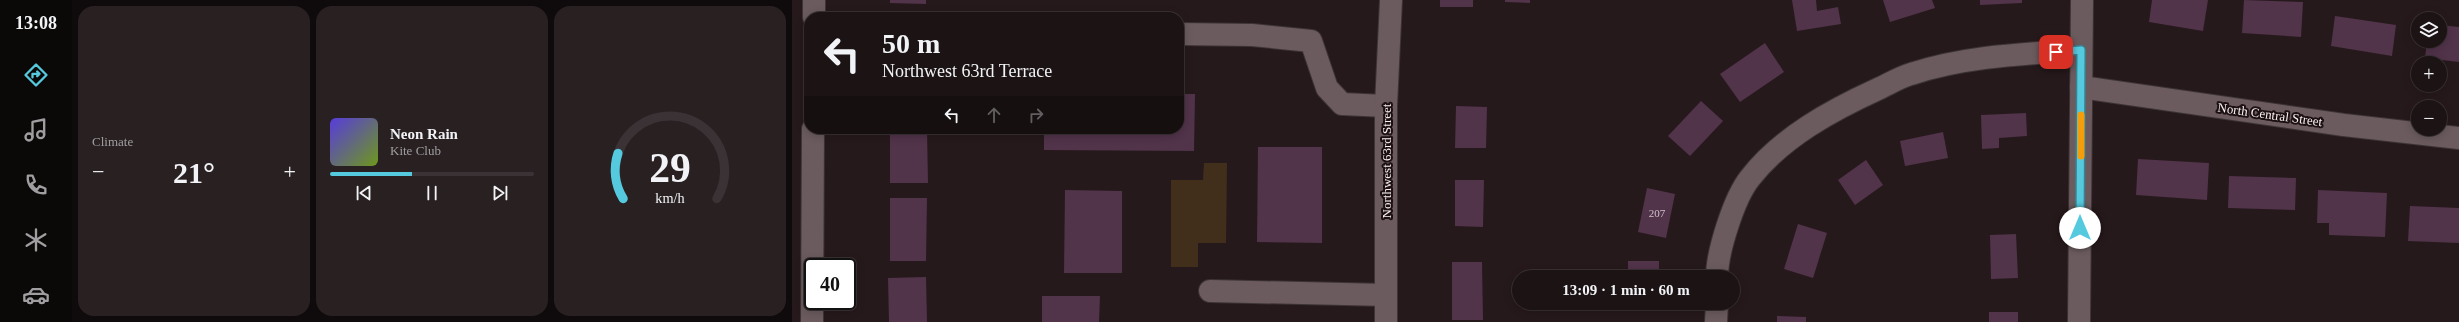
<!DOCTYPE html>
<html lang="en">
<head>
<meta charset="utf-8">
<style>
  body { margin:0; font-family:"Times New Roman",serif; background:#292022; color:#f1f3f6; height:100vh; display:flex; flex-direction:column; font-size:15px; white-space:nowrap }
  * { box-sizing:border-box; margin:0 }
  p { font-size:13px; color:#a09ea0 }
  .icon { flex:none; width:22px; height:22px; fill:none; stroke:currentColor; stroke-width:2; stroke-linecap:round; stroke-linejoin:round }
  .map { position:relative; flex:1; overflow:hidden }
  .drawer { display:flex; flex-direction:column; gap:6px; padding:6px; background:#0f0a0b; width:720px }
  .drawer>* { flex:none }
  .guide { position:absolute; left:12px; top:12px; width:380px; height:122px; border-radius:16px; box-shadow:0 2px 10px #0003,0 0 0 1px #3a3234; background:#1c1314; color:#f1f3f6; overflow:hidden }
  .tools { position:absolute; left:1619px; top:12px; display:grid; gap:8px }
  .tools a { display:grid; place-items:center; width:36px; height:36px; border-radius:50%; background:#1c1314; box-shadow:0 2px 10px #0003,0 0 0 1px #3a3234; font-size:20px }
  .speed { position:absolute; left:12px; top:258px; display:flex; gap:8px; font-size:20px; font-weight:700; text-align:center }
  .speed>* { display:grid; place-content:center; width:52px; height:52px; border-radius:50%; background:#1c1314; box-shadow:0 2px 10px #0003,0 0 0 1px #3a3234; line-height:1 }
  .speed .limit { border:2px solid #111; border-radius:6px; background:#fff; color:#111 }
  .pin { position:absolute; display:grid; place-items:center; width:34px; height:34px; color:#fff; margin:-17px; border-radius:8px; box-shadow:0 2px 6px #0006 }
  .me { position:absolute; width:44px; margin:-22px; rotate:0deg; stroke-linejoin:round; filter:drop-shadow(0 0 3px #0008) }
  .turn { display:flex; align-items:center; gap:14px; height:84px; padding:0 12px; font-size:18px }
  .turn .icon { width:52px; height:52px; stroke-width:2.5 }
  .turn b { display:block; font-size:28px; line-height:34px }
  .lanes { display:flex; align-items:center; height:38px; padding:0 12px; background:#0003; justify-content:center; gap:20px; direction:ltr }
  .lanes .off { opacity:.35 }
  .big { font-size:30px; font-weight:600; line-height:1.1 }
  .drawer .card { flex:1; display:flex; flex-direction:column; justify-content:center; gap:6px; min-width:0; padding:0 14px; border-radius:16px; background:#292022 }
  .drawer .dial { align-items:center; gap:0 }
  .dial svg { height:104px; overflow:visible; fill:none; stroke:#3a3234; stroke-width:7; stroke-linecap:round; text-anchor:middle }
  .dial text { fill:#f1f3f6; stroke:none }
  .song { display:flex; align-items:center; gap:12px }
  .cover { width:48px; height:48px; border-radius:6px; background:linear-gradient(135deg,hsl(250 70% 55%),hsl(80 70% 35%)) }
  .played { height:4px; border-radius:2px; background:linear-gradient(90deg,#55cadf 40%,#3a3234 40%) }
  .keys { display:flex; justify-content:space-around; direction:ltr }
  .heat { display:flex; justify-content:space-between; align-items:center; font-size:22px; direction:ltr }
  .drawer .tiles { flex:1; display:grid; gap:6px; grid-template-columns:repeat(3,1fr) }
  .trip { position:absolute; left:720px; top:270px; width:228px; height:40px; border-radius:20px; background:#1c1314; box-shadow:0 2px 10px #0003,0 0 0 1px #3a3234; font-weight:600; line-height:40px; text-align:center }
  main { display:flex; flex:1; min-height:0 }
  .tabs { display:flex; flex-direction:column; width:72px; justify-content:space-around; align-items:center; background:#0b0808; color:#a09ea0 }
  .tabs .icon { width:28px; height:28px }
  .tabs .active { color:#55cadf }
  .tabs b { font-size:18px; color:#f1f3f6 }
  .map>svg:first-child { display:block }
  .green { fill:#412f1c }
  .building { fill:#51334a }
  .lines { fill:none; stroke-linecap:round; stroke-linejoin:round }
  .minor-casing { stroke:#3d3435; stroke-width:24 }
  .minor { stroke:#6b5b5e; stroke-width:22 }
  .route-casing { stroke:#378391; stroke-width:10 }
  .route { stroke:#55cadf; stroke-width:7 }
  .slow { stroke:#f59e0b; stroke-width:7 }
  .labels { text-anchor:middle; stroke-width:4; stroke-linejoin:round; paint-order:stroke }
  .number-label { font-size:11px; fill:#d0c1c8 }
  .street-label { font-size:13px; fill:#faf0f2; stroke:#1c1012 }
</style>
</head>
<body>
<main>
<nav class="tabs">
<b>13:08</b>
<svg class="icon active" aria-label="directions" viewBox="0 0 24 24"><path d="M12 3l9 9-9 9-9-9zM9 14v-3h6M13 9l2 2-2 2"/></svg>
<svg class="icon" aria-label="music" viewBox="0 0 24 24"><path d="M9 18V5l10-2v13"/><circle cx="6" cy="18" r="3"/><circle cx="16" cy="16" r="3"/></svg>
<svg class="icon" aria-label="phone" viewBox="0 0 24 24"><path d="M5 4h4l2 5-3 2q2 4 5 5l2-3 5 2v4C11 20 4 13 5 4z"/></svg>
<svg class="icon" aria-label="climate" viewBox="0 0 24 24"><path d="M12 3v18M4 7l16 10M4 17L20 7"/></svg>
<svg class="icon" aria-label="car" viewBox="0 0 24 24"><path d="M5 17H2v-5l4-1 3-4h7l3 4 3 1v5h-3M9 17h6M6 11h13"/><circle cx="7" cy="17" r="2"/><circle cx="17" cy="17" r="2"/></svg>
</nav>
<section class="drawer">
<div class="tiles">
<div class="card"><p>Climate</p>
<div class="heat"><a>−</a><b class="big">21°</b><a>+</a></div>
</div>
<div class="card">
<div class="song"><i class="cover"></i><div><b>Neon Rain</b><p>Kite Club</p></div></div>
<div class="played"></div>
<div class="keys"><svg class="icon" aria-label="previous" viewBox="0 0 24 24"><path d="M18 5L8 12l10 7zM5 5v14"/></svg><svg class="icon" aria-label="pause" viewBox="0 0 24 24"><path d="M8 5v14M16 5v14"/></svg><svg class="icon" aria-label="next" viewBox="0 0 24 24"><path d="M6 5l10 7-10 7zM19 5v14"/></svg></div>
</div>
<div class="card dial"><svg viewBox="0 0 100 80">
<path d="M14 69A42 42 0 1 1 86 69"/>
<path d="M14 69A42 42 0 0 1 10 34" stroke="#55cadf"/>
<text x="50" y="56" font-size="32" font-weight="700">29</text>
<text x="50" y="72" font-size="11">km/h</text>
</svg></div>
</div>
</section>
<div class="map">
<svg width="1667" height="322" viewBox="0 0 1667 322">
  <rect width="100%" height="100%" fill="#26191b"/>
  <path class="green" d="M412,163H435L434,243H406V267H379V180H411Z"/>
  <g class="building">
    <path d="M98,0H134V4L98,3Z"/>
    <rect x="648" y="0" width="33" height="7"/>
    <path d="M713,0H738V3L713,2Z"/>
    <path d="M1000,0H1024L1025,11L1046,7L1049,24L1005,31Z"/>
    <path d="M1091,0H1140L1143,8L1098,22Z"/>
    <path d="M1188,0H1230V3L1188,5Z"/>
    <path d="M1360,0H1416L1411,31L1357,22Z"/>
    <path d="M1452,0L1511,2L1509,37L1450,33Z"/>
    <path d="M1543,16L1604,25L1600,56L1539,46Z"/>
    <path d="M1648,25L1667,27V62L1633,58L1635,41H1648Z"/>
    <path d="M973,43L992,72L948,102L928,74Z"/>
    <path d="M387,94H403L402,151L252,150V129H387Z"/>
    <path d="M909,101L931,121L898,156L876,136Z"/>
    <path d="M664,106L695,107L694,148H663Z"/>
    <path d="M1234,113L1235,136L1207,138V148L1190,149L1189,115Z"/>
    <path d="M98,129H135L136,183H98Z"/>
    <path d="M1151,132L1156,158L1113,166L1108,141Z"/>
    <path d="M466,147H530V243L465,242Z"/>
    <path d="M1346,159L1417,163L1415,200L1344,195Z"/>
    <path d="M1074,160L1091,185L1063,205L1046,180Z"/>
    <path d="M1437,176L1504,178L1503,210L1436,208Z"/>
    <path d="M663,180H692L691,227L663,226Z"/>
    <path d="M855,188L883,194L874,238L846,232Z"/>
    <path d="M273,190L330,191V273H272Z"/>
    <path d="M1526,190L1595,193L1593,237L1537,235V223H1525Z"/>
    <path d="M98,198H135L134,261H98Z"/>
    <path d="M1618,206L1667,208V243L1616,241Z"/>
    <path d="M1006,224L1035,233L1021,278L992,269Z"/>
    <path d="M1224,234L1226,278L1199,279L1198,235Z"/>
    <rect x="836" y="261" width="31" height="16"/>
    <path d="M660,262H690L691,320H660Z"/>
    <path d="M134,277L135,322H97L96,278Z"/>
    <path d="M250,296H308L307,322H250Z"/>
    <rect x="836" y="303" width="31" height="6"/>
    <rect x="1197" y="312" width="29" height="10"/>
    <path d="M985,316L1014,317V322H985Z"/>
  </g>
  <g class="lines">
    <g class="minor-casing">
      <g id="minor">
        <path d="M22,17V0"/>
        <path d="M387,34L460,35L519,41L535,88L550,104L594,106"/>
        <path d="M1289,87L1552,125L1667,138"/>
        <path d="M925,277C925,252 942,198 958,178C990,137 1040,110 1086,89C1097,84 1108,77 1119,74C1174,56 1232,54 1289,50"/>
        <path d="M418,291L594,295"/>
        <path d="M20,322L21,129"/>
        <path d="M594,322V106L599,0"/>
        <path d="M924,322L925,303"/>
        <path d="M1287,322L1290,0"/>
      </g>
    </g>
    <use href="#minor" class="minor"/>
  </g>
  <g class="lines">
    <g class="route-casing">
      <path id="route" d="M1264,52L1289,50L1288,228"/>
    </g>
    <use href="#route" class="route"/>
    <path class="slow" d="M1289,156V115"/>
  </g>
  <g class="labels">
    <g class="number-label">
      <text x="865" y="217">207</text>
    </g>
    <g class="street-label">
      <text transform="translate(1478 114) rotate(8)" y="5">North Central Street</text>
      <text transform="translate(594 161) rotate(-90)" y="5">Northwest 63rd Street</text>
    </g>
  </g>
</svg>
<div class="tools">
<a><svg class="icon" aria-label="layers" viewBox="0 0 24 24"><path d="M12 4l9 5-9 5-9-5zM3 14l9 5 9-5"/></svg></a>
<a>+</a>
<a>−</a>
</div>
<div class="speed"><div class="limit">40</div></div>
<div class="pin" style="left:1264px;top:52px;background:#d93025"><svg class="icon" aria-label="arrive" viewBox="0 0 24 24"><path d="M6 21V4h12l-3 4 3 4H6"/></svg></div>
<svg class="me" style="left:1288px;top:228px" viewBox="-20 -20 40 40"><circle r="19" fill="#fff"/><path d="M0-13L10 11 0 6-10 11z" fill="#55cadf"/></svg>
<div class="trip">13:09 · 1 min · 60 m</div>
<div class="guide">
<div class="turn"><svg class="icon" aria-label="left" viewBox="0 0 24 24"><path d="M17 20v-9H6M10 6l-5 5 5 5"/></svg><div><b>50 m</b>Northwest 63rd Terrace</div></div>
<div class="lanes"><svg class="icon" aria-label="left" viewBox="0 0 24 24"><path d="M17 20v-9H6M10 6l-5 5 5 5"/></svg><svg class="icon off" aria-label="ahead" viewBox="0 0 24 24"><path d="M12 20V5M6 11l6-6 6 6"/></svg><svg class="icon off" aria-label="right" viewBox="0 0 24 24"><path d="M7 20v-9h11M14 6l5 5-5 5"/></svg></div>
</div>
</div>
</main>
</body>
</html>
